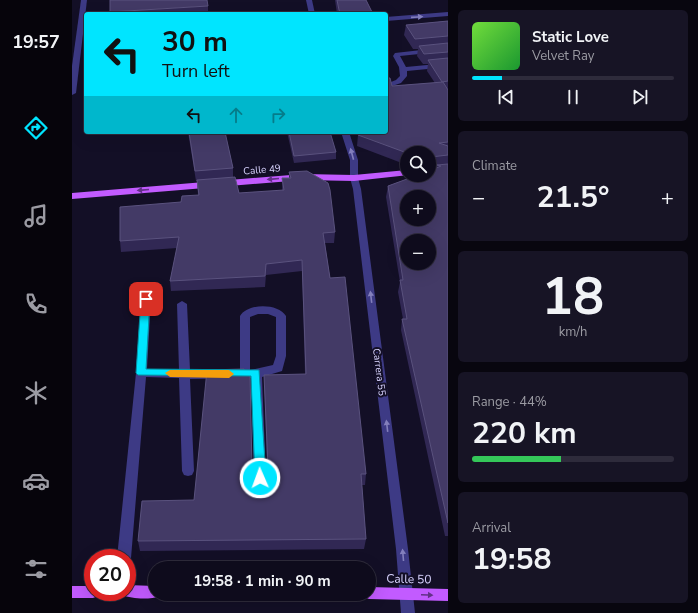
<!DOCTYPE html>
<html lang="en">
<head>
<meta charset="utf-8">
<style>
  body { margin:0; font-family:"Nunito Sans",sans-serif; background:#171425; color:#f1f3f6; height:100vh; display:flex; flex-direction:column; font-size:15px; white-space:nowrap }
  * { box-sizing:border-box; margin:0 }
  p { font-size:13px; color:#9b9ba3 }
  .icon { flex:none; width:22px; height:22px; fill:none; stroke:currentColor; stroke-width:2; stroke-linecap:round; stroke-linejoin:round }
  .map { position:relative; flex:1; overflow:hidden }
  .panel { display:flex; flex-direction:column; gap:10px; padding:10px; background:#08060f; width:250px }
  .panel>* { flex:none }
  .hud { position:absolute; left:12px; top:12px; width:304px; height:122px; border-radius:4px; box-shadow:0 4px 16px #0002,0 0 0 1px #2e2b3b; background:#00e5ff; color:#111; overflow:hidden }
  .fabs { position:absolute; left:328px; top:146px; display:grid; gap:8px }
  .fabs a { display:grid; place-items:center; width:36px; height:36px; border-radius:50%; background:#0e0b1c; box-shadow:0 4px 16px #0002,0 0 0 1px #2e2b3b; font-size:20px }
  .speed { position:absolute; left:12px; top:549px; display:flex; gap:8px; font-size:20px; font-weight:700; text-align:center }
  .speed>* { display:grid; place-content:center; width:52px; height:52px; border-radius:50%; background:#0e0b1c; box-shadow:0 4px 16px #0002,0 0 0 1px #2e2b3b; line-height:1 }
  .speed .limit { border:6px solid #d22; background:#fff; color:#111 }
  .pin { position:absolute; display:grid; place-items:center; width:34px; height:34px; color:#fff; margin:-17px; border-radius:8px; box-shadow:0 2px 6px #0006 }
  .me { position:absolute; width:44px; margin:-22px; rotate:358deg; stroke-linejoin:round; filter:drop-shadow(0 0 3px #0008) }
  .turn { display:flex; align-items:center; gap:14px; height:84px; padding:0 12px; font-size:18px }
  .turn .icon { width:52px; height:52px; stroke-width:2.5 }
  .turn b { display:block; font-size:28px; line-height:34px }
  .lanes { display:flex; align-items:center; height:38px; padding:0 12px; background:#0003; justify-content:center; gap:20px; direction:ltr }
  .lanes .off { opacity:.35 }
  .big { font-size:30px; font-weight:700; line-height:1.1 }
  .panel .card { flex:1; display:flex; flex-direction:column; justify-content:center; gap:6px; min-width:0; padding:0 14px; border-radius:6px; background:#171425 }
  .panel .dial { align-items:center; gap:0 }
  .dial b { font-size:52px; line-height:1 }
  .song { display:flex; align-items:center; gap:12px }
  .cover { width:48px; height:48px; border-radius:6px; background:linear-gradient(135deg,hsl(100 70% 55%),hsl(130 70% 35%)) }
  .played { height:4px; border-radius:2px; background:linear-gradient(90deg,#00e5ff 15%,#2e2b3b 15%) }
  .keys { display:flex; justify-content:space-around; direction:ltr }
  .heat { display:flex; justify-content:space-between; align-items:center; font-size:22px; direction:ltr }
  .charge { height:6px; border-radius:3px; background:linear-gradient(90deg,#34c759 44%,#2e2b3b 0) }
  .trip { position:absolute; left:76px; top:561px; width:228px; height:40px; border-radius:20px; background:#0e0b1c; box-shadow:0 4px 16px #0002,0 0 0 1px #2e2b3b; font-weight:700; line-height:40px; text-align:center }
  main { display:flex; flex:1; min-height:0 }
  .dock { display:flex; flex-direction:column; width:72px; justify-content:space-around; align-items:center; background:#06040b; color:#9b9ba3 }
  .dock .icon { width:28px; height:28px }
  .dock .current { color:#00e5ff }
  .dock b { font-size:18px; color:#f1f3f6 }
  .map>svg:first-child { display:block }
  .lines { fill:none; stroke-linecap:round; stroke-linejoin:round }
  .minor { fill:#3d3a85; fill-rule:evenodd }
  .major { fill:#c25bff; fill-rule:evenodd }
  .wall { fill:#312854 }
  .shaded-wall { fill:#1d163a }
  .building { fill:#433a66; stroke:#5a527e; fill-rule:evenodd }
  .oneway { fill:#837fbc }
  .oneway2 { fill:#623188 }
  .route { fill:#00e5ff; stroke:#0095a6 }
  .slow { fill:#f59e0b }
  .labels { text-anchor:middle; stroke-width:4; stroke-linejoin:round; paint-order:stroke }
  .street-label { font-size:10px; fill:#d9d4ff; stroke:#130f26 }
  .near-street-label { font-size:12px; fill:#d9d4ff; stroke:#130f26 }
</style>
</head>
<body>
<main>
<nav class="dock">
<b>19:57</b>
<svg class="icon current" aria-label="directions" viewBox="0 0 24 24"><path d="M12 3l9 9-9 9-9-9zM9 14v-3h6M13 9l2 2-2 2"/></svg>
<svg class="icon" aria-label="music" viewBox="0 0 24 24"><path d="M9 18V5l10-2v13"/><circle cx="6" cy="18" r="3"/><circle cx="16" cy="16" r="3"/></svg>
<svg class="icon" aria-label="phone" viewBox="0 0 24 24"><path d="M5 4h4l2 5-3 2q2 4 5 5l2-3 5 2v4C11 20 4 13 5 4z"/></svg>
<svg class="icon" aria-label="climate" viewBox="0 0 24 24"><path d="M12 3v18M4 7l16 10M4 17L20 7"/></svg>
<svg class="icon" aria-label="car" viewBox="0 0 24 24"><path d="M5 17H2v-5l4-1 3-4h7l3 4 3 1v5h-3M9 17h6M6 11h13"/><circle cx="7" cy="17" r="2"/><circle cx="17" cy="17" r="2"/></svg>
<svg class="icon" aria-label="filters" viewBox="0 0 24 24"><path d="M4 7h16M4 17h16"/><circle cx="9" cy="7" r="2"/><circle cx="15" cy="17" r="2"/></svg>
</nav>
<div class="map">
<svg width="376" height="613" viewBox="0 0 376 613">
  <rect width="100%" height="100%" fill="#130f26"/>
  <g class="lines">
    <g class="minor">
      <path d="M9,0H15L4,93L0,95V66Z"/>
      <path d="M234,0H240L243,14H237Z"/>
      <path d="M376,12V16L314,21V17Z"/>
      <path d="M376,47V51L328,56L334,67L376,63V67L335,71V76L329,83L314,88V84L324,80L328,76L327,67L321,56L323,53Z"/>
      <path d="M269,132H277L286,160V178L289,189L336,549L343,613H329L324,549L281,189L278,178V160Z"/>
      <path d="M74,296L79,299L75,369L107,370L105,304L110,301L115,304L118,370H168V316C176,303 206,303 214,316V356L210,371L190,377L194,478L192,482L188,483L184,482L182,478L179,378L118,379L122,471L120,475L116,476L112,475L110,471L107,378L74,377L59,558L55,563V558H45L64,373L69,299ZM186,314H196L204,317V356L201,365L178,370V317Z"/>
    </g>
    <g class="major">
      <path d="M335,170V175H337L282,181L231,180L0,199V193L231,174L282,175Z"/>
      <path d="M55,585L83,586V594H89L88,596C78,600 60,599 50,595L49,592H55Z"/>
      <path d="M0,586H21V592H28L26,596L21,598H0Z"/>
      <path d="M297,587L376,589V601L297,599L292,597L291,594H297Z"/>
    </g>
  </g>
  <g class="wall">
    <path d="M263,0H294L301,14H265Z"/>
    <path d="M136,6V14H38V12Z"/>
    <path d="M376,21V536H373L329,330L330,319H331L326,292L328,282L314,197L316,186L364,168V167H357V153H335V165L285,146L286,135L314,132L315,78L320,86L363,83L355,71L356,64H351L345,56L346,49H341L332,35L334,25Z"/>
    <path d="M116,132H153L161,168V177L167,193L210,191V178H217V172L263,232L262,243H253L258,278L294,474L293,485H290L294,539L292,549L68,551L66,541L122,500L172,375L180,468L183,472L188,474L193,472L195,469L192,375L233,374L230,271L194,275L193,287L99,291L98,281L105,248L49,252L48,241L109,202L126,195L125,181H124Z"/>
    <path d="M215,132H258L264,152V159L222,163Z"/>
  </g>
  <path class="shaded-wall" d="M316,72L315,82H314V73Z"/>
  <g class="building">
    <path d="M38,0H135L136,6L38,12Z"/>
    <path d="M265,0H294L301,14H269L267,10Z"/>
    <path d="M376,21V36L343,39L334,25Z"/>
    <path d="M376,43V52L352,54L347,46Z"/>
    <path d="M376,58V81L370,82L356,60Z"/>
    <path d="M314,65L316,72L314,73Z"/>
    <path d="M314,78H318L320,86L371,82L376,90V142L367,143L376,146V155L359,157L357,162V153H335L286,135L287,132H314Z"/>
    <path d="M117,132H153L161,168L123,171Z"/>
    <path d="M217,132H258L264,152L222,156Z"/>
    <path d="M376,164V523L330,319H335L328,280H331L316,186L346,175H357V171L369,166L365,165ZM335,197H357V219H335ZM335,241H357V263H335Z"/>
    <path d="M235,171L256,183L258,190L263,232L251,233L258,278L273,277L294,474H289L294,539L66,541L70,501L122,500L135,370L172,369V375H178L180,468L183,472L188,474L193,472L196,467L192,375L234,374L230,260L194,264L193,276L98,281L107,237L48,241V207L109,202L110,196L127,195L125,180L163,177L167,193L212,190L210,178H219L217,172Z"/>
  </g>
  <defs><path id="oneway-solid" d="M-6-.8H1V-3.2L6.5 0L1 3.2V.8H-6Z"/></defs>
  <g class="oneway">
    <use href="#oneway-solid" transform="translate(345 17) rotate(-4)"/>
    <use href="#oneway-solid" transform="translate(280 154) rotate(-105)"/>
    <use href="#oneway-solid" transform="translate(299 297) rotate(-97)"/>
    <use href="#oneway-solid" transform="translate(315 426) rotate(-97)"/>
    <use href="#oneway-solid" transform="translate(331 555) rotate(-95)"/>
  </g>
  <g class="oneway2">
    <use href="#oneway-solid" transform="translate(201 179) rotate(175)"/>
    <use href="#oneway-solid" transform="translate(71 190) rotate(175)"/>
    <use href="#oneway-solid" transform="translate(355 595) rotate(2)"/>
  </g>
  <path class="route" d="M74,296L78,299L74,369L187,370L194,478L192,482H185L183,478L179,376L66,375L64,373L69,299Z"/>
  <path class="slow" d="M98,370H157L162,374L157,378L98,377L93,373Z"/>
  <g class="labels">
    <g class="street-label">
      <text transform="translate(190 169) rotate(-5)" y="4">Calle 49</text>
      <text transform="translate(308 372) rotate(83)" y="4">Carrera 55</text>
    </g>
    <g class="near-street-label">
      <text transform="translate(337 579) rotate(1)" y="4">Calle 50</text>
    </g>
  </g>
</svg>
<div class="fabs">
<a><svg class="icon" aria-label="search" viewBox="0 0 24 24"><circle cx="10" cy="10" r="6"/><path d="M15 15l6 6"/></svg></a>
<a>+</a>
<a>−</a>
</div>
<div class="speed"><div class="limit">20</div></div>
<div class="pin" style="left:74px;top:299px;background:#d93025"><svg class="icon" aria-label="arrive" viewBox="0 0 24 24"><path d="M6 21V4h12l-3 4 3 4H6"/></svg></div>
<svg class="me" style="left:188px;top:478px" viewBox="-20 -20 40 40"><circle r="17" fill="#00e5ff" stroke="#fff" stroke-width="3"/><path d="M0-11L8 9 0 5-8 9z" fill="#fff"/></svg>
<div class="trip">19:58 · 1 min · 90 m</div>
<div class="hud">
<div class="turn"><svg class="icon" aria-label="left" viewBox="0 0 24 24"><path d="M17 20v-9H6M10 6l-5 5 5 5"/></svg><div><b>30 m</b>Turn left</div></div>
<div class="lanes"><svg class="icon" aria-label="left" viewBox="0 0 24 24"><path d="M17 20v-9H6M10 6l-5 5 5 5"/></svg><svg class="icon off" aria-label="ahead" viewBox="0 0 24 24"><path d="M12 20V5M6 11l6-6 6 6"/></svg><svg class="icon off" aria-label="right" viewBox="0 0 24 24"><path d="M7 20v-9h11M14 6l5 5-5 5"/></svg></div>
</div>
</div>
<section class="panel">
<div class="card">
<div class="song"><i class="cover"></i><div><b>Static Love</b><p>Velvet Ray</p></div></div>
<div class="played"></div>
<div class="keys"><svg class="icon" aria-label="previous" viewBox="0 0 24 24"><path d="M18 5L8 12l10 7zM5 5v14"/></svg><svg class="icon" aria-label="pause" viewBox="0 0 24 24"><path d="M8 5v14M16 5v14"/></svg><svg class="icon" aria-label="next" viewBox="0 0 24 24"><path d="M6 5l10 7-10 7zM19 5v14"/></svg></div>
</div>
<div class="card"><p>Climate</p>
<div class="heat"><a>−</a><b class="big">21.5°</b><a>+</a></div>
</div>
<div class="card dial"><b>18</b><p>km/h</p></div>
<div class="card"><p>Range · 44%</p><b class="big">220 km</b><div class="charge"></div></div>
<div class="card"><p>Arrival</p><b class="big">19:58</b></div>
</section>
</main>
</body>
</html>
